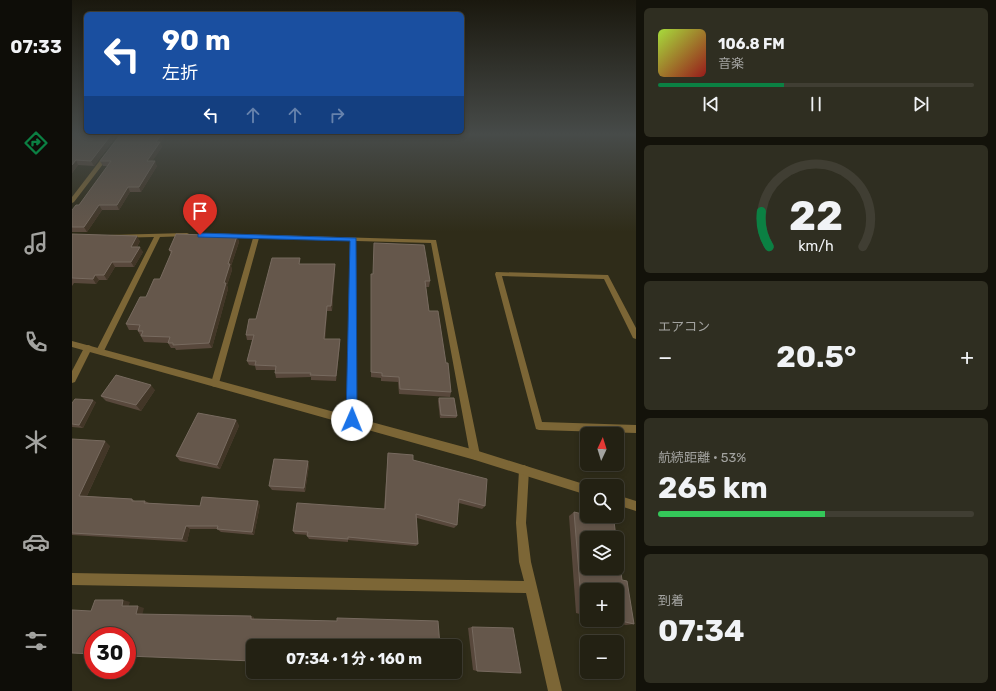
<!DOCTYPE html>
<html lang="ja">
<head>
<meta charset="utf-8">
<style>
  body { margin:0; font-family:Rubik,"Noto Sans JP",sans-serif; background:#2f2e21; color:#f1f3f6; height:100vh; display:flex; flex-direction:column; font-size:15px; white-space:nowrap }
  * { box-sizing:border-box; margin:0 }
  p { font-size:13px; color:#a3a3a0 }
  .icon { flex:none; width:22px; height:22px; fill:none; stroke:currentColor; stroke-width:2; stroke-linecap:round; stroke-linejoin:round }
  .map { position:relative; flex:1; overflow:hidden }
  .details { display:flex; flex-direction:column; gap:8px; padding:8px; background:#13120a; width:360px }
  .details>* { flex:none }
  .top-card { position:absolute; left:12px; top:12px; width:380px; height:122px; border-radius:6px; box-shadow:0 2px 6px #0003,0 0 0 1px #403e33; background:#1a4fa0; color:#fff; overflow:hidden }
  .needle { width:26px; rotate:4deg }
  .fabs { position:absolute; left:508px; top:427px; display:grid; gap:8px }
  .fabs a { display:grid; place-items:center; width:44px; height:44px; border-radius:6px; background:#232113; box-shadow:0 2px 6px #0003,0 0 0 1px #403e33; font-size:20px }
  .speed { position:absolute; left:12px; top:627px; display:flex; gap:8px; font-size:20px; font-weight:700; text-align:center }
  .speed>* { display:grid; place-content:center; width:52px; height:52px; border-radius:50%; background:#232113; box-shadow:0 2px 6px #0003,0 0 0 1px #403e33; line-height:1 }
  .speed .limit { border:6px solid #d22; background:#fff; color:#111 }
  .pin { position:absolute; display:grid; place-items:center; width:34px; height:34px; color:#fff; margin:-41px -17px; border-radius:50% 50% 50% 0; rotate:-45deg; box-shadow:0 0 4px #0007 }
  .pin .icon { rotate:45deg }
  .me { position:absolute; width:44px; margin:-22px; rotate:1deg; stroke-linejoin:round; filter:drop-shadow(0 0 3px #0008) }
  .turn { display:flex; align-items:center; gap:14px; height:84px; padding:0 12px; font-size:18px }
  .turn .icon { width:52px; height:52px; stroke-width:2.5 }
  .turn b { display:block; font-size:28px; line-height:34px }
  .lanes { display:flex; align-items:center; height:38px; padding:0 12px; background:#0003; justify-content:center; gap:20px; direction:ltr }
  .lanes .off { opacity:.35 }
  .big { font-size:30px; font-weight:700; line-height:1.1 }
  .details .tile { flex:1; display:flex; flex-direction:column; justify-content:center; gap:6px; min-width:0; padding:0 14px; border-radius:6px; background:#2f2e21 }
  .details .dial { align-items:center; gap:0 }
  .dial svg { height:104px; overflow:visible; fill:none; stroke:#403e33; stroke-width:7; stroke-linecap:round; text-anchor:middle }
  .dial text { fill:#f1f3f6; stroke:none }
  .song { display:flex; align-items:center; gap:12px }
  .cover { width:48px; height:48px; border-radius:6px; background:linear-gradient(135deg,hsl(80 70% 55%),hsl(0 70% 35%)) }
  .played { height:4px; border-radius:2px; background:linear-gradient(90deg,#0b8043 40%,#403e33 40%) }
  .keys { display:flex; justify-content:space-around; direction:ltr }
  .heat { display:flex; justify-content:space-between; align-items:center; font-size:22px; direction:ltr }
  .charge { height:6px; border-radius:3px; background:linear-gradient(90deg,#34c759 53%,#403e33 0) }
  .trip { position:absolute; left:174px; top:639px; width:216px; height:40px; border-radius:6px; background:#232113; box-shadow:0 2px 6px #0003,0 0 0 1px #403e33; font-weight:700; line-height:40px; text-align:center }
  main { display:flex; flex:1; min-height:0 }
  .tab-bar { display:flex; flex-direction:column; width:72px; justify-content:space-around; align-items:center; background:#0e0d08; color:#a3a3a0 }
  .tab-bar .icon { width:28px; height:28px }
  .tab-bar .on { color:#0b8043 }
  .tab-bar b { font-size:18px; color:#f1f3f6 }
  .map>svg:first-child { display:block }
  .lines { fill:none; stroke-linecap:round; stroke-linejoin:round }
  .service { fill:#7c6636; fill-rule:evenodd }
  .minor { fill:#7c6636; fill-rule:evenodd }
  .tertiary { fill:#7c6636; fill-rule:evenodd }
  .wall { fill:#58483c }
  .shaded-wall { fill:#423627 }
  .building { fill:#65574b; stroke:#776a5f }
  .route { fill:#1a73e8; stroke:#114b97 }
</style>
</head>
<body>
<main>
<nav class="tab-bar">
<b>07:33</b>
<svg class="icon on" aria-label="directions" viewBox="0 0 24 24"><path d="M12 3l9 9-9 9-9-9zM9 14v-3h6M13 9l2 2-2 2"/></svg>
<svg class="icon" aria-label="music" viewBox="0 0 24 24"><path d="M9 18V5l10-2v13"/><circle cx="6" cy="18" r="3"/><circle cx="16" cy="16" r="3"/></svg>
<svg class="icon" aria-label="phone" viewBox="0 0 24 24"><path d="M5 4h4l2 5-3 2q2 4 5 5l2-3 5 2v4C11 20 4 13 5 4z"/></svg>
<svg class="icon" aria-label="climate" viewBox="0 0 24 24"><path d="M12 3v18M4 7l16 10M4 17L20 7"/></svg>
<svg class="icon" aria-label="car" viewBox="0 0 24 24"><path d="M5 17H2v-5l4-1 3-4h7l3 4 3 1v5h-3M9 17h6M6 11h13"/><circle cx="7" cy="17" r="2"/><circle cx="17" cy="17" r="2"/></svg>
<svg class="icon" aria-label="filters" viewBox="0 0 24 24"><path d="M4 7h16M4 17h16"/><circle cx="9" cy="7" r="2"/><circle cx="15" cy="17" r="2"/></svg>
</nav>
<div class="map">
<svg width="564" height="691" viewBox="0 0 564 691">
  <rect width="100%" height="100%" fill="#2f2c19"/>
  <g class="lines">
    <path class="service" d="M424,272L536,275L564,328V339L561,338L532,279L430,276L470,422L564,425V433L467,430L464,429L423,274Z"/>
    <g class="minor">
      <path d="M115,233L117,234V236L88,237L31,353H25L24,351L82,237L39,238L36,236L37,235Z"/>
      <path d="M129,233L364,240L408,455L406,458L403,460L400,458L398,455L359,243L284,241L285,420L283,423L280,424L277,423L275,420L278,241L187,238L147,383L146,386L143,387L140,386L139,383L181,238L127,236V234Z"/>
      <path d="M16,345L19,346L20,348L3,382L0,383V371L13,346Z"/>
      <path d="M452,465L456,467L457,470L454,523L459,562L490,691H476L454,593L0,585V573L452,581L447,562L444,523L447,470L448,467Z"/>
    </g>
    <g class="tertiary">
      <path d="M33,154L38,155L2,202L0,203V197Z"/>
      <path d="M0,341L403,450L518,486H515V495L403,460L0,347Z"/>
      <path d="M545,495L564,501V511L545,505Z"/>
    </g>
  </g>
  <g class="wall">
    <path d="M0,135H45L22,166L6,165L0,173Z"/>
    <path d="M48,135H94L88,143L90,147L80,161L85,166L69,192H58L47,210H30L15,232H0V210L7,205L36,166H31L28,161Z"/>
    <path d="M0,235L68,241L65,247L71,252L62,267H43L35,280H27L24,284L2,283L0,286Z"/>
    <path d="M165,236L167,242L159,266L160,270L155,285L156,289L140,348L104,350L103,348H99L96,343L72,342L66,331V330H57L54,324L88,279L99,254L97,250Z"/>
    <path d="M228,264L263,269L260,311H255L253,339L268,344L264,381L239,380V377L204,378L203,373L204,370H184L183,366L177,365L175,361L180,340H175L174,335L184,319Z"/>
    <path d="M299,280L358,281L357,287H354L357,311L374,363L379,392L378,397L327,394L326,382L309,381V378L299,377Z"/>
    <path d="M83,390L69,411L34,401L29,396Z"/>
    <path d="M367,398L385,416L384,418H368L366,401Z"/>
    <path d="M24,402L11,428L0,427V403Z"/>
    <path d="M164,420L167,426L148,469L108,461L104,456Z"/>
    <path d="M0,439L38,446L15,496L60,499L63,501H73L77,503L128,506L188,505L182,535L149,532L145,529H118L115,542L0,535Z"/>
    <path d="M316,453L341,460L413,506L410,509L387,503L385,525L382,528L345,518L346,544L344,546L276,540V542L237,539L235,536L236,535L223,534L221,531L312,509Z"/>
    <path d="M237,465L233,492L200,490L197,486Z"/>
    <path d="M502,512L550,580L562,624L554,625L532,620H545L515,590V616L504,613L497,516Z"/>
    <path d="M400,627L405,671L401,670L396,628Z"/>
  </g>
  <g class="shaded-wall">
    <path d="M39,135H45L22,166L19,161Z"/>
    <path d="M89,135H94L88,143L90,147L77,166L75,161L84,142Z"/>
    <path d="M4,160L6,165L0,173V165Z"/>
    <path d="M83,161L85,166L69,192L67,187Z"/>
    <path d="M56,187L58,192L47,210L45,205Z"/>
    <path d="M27,205L30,210L15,232L12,227Z"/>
    <path d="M65,236L68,241L62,252L59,247Z"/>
    <path d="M165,236L167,242L159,266L160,270L155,285L156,289L140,348L137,343L156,264Z"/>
    <path d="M68,247L71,252L62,267L59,262Z"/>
    <path d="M40,262L43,267L35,280L32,275Z"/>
    <path d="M263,264V269L260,311L259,306Z"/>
    <path d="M23,275L27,280L24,284L21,279Z"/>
    <path d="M255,306V311L253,343L252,339Z"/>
    <path d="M268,339V344L264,381V376Z"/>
    <path d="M79,385L83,390L69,411L64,405Z"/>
    <path d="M21,400L24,402L11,428L7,425Z"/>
    <path d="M164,420L167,426L148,469L145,465Z"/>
    <path d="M33,441L38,446L13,500L7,496Z"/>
    <path d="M236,461L237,465L233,492L232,488Z"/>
    <path d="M186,501L188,505L182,535L180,532Z"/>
    <path d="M114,526L118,529L115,542L110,539Z"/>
    <path d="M51,600L58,602L56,608L50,606Z"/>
    <path d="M66,606L72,608L70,616L64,614Z"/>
    <path d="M179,616L182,617V620L179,619Z"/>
  </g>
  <g class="building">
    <path d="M0,135H39L19,161L4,160L0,165Z"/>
    <path d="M48,135H89L84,142H88L75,161H83L67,187H56L45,205H27L12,227H0V210L4,205H7L39,161H28Z"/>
    <path d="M0,234L65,236L59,247H68L59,262H40L32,275H23L21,279L0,278Z"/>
    <path d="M104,234L165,236L156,264H158L152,283H154L137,343L101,345V343H96L98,337L69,336L71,331H66L68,325L54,324L68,297H74L82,279H88L100,251L97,250Z"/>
    <path d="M302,243L352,245L358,281H353L357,311H366L374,363H376L379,392L328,389L327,377L310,376V373L299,372V274H301Z"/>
    <path d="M200,258H228L227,264H263L259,306H255L252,339H268L264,376L238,375L239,373H203L204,366L183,365L184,361H175L182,335H174L177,319H184Z"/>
    <path d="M44,375L79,385L64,405L29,396Z"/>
    <path d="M367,398H382L385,416L369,415Z"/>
    <path d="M3,399L21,400L7,425L0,424V403Z"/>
    <path d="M126,413L164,420L145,465L104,456Z"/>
    <path d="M0,439L33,441L7,496L60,499V501H73L72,503L128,506L130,497L186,501L180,532L145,529L146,526H114L110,539L0,533Z"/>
    <path d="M316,453L341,455V460L415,479L413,506L387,499L385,525L344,514L346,544L276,537V539L235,536L236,532L221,531L225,503L313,509Z"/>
    <path d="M202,459L236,461L232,488L197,486Z"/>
    <path d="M502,512L515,515V516H520L542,521L544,538H515V568H545V543L550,580L555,581L562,624L545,620V590H515V613L510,611Z"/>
    <path d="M23,600H51L50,606H66L64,614L179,616V619L265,621V618L366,621L368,646H181V661L55,656V636H21V654L0,653V610L19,611Z"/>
    <path d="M400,627L441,628L449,673L405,671Z"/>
  </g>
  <linearGradient id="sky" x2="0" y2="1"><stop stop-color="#1a180e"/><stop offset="0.58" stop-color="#474b49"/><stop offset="1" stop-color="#474b49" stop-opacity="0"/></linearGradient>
  <rect width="564" height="232" fill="url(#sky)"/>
  <path class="route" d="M128,233L284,238L285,420L283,424L280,425L276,424L274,420L278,241L126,237V234Z"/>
</svg>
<div class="fabs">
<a><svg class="needle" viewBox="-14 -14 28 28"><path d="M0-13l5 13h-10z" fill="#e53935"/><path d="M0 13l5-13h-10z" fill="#a3a3a0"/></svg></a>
<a><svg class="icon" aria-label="search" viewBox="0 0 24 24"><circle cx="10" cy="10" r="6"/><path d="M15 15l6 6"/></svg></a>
<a><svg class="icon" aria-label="layers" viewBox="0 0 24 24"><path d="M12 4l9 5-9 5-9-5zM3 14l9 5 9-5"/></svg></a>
<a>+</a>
<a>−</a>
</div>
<div class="speed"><div class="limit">30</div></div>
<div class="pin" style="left:128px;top:235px;background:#d93025"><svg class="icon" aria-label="arrive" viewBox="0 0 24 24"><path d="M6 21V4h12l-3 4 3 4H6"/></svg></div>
<svg class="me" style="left:280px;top:420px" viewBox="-20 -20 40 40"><circle r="19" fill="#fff"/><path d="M0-13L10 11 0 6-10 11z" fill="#1a73e8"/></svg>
<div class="trip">07:34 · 1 分 · 160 m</div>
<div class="top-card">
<div class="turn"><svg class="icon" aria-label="left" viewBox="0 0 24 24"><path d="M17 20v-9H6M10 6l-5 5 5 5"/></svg><div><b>90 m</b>左折</div></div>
<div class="lanes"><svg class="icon" aria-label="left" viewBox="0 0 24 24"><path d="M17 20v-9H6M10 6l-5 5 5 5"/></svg><svg class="icon off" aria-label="ahead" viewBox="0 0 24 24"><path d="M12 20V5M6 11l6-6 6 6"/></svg><svg class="icon off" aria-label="ahead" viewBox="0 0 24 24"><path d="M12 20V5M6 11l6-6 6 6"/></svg><svg class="icon off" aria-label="right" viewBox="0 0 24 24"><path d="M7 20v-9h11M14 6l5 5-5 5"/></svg></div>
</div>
</div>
<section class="details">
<div class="tile">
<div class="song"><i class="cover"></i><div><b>106.8 FM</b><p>音楽</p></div></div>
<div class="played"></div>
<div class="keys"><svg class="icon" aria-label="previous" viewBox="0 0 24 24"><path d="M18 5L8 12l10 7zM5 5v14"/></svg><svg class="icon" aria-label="pause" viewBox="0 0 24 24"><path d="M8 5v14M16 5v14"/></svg><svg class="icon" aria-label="next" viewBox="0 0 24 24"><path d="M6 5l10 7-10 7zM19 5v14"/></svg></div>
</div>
<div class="tile dial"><svg viewBox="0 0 100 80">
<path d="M14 69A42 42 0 1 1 86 69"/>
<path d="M14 69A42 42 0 0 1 8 42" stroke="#0b8043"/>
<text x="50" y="56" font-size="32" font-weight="700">22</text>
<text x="50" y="72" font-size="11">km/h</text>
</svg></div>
<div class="tile"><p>エアコン</p>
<div class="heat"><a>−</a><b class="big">20.5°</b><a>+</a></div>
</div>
<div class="tile"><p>航続距離 · 53%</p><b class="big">265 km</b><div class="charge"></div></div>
<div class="tile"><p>到着</p><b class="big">07:34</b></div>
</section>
</main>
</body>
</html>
